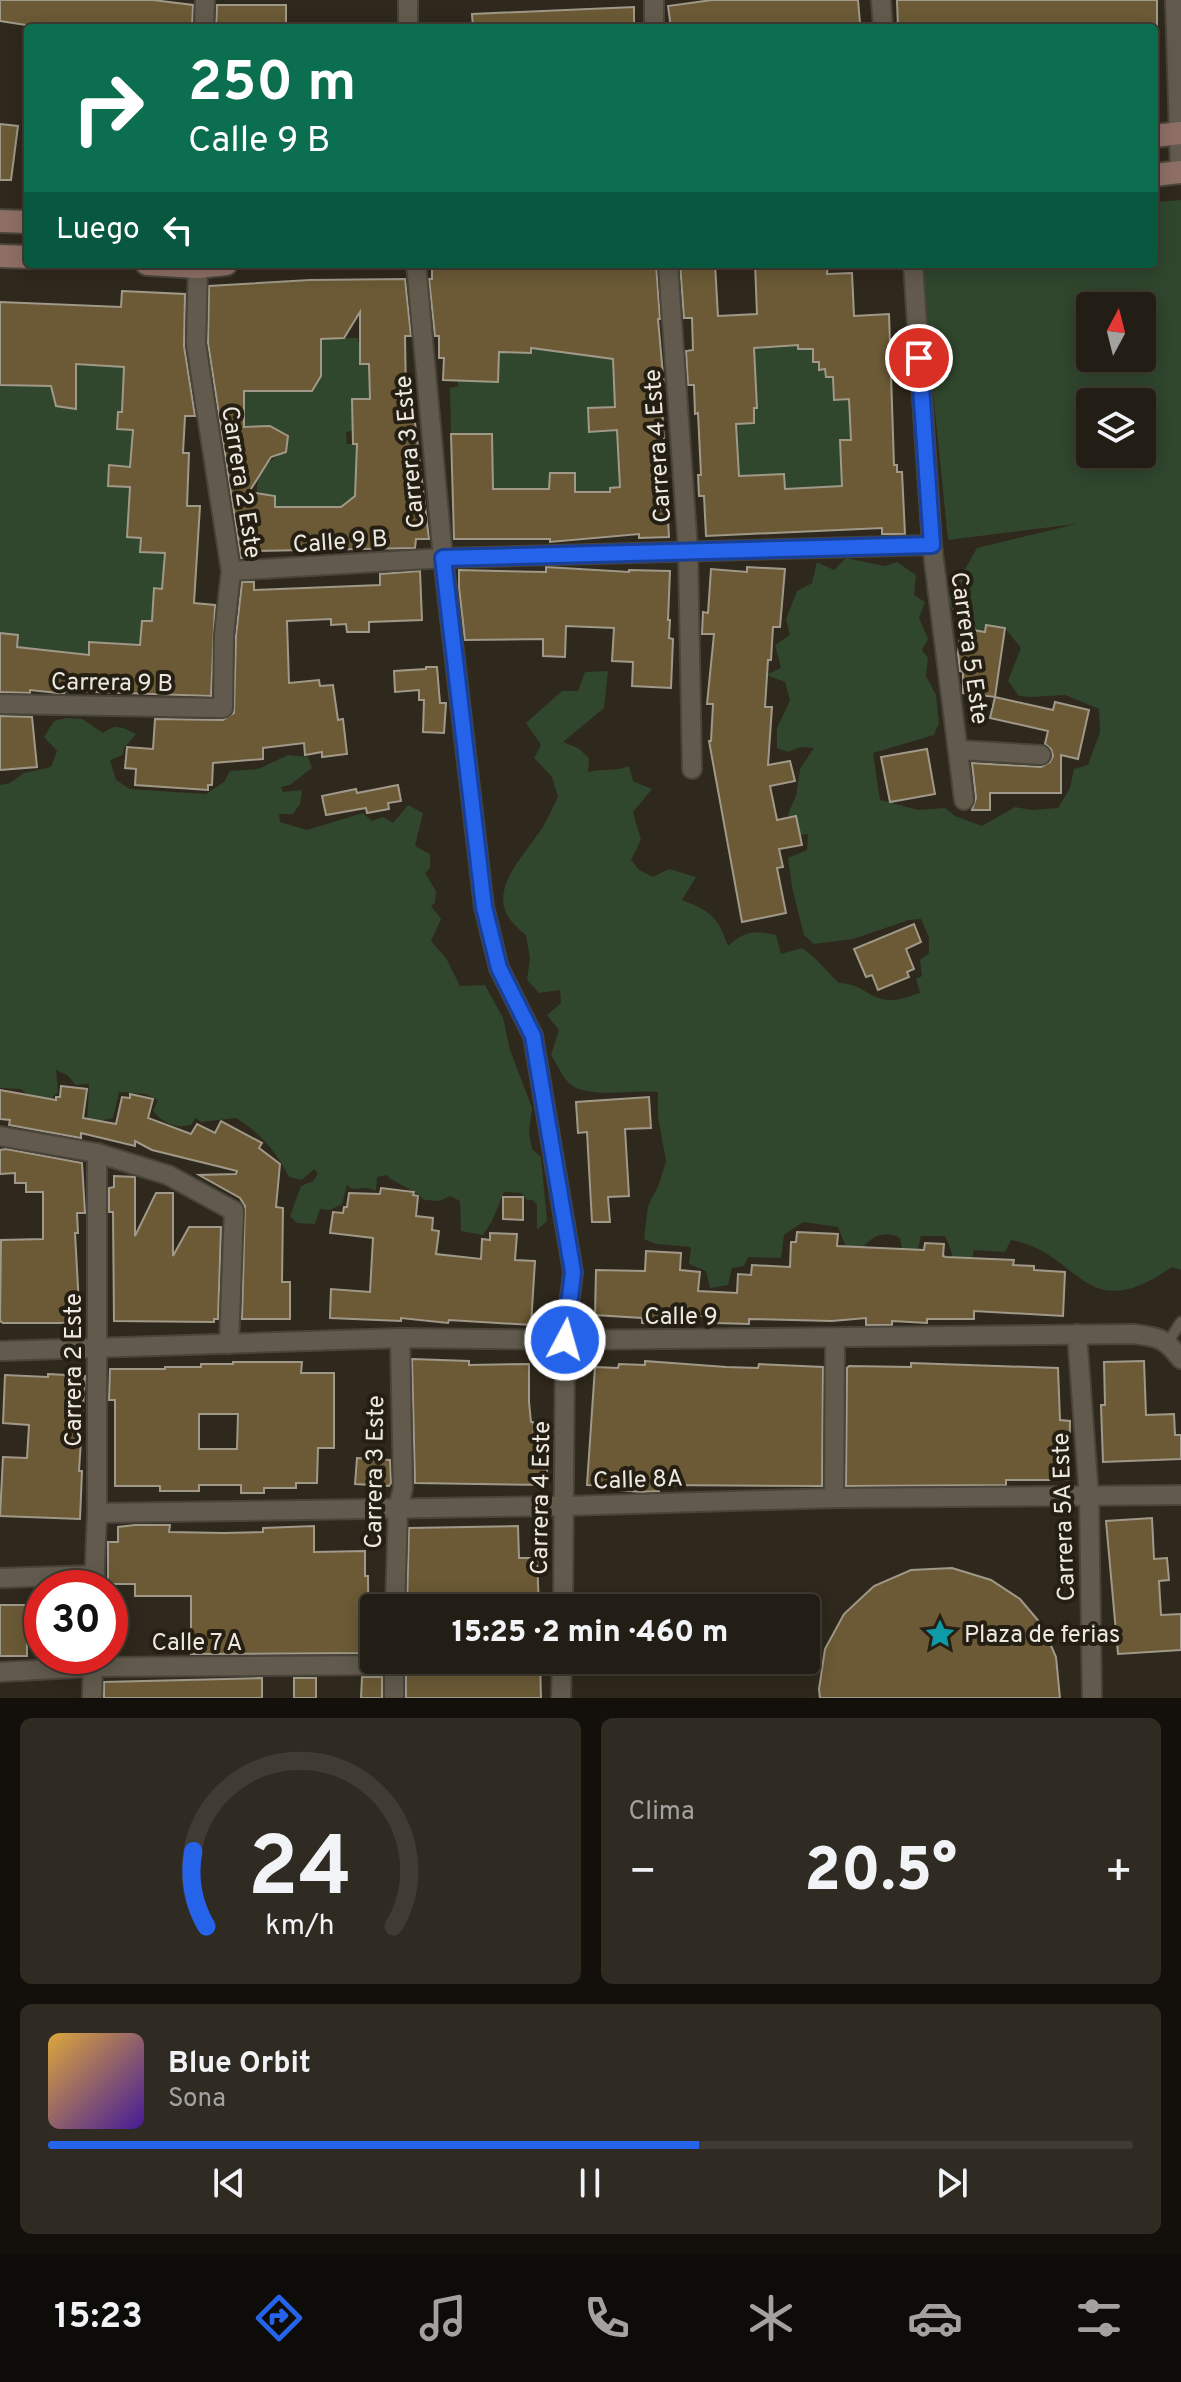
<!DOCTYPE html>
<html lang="es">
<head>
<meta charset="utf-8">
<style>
  body { margin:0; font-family:Overpass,sans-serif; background:#2f2b22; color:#f1f3f6; height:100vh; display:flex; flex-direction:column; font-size:30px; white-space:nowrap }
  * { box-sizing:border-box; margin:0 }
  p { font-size:26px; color:#a3a2a0 }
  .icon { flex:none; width:44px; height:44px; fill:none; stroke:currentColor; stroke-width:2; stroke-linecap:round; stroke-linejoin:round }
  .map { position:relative; height:1698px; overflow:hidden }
  .details { display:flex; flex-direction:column; gap:20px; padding:20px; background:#13100c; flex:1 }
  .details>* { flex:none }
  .guide { position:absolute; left:24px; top:24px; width:1134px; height:244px; border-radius:8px; box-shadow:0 4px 20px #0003,0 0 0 2px #403c34; background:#0b6e4f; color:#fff; overflow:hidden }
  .needle { width:52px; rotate:7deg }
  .controls { position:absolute; left:1076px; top:292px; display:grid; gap:16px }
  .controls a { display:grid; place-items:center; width:80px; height:80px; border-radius:8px; background:#231e15; box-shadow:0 4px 20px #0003,0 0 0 2px #403c34; font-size:40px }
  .speed { position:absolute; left:24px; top:1570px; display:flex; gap:16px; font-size:40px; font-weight:700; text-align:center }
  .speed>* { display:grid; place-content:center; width:104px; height:104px; border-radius:50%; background:#231e15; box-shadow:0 4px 20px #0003,0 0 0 2px #403c34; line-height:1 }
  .speed .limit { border:12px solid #d22; background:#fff; color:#111 }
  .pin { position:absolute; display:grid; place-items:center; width:68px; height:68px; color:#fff; margin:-34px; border:4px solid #fff; border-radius:50%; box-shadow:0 2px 8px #0007 }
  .me { position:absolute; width:88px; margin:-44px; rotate:6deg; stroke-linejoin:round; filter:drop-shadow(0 0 6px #0008) }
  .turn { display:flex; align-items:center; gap:28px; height:168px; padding:0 32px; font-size:36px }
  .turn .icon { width:104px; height:104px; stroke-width:2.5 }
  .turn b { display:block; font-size:56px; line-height:68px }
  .then { display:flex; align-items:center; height:76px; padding:0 32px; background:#0003; gap:16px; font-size:30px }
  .big { font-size:60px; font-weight:800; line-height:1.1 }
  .details .widget { flex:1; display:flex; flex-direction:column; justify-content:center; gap:12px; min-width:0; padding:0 28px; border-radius:12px; background:#2f2b22 }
  .details .dial { align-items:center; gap:0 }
  .dial svg { height:208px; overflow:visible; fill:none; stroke:#403c34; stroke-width:7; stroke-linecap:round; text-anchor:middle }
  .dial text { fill:#f1f3f6; stroke:none }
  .song { display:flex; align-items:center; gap:24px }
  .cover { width:96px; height:96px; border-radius:12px; background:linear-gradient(135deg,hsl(40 70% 55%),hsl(260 70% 35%)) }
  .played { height:8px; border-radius:4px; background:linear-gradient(90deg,#2563eb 60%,#403c34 60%) }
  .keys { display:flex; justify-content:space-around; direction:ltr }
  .heat { display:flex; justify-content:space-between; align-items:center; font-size:44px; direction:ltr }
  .details .tiles { flex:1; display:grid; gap:20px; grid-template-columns:1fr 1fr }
  .widget:last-child { grid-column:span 2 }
  .trip { position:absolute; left:360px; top:1594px; width:460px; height:80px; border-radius:8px; background:#231e15; box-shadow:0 4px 20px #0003,0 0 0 2px #403c34; font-weight:800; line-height:80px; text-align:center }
  .tabs { display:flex; height:128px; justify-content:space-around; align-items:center; background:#0e0c08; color:#a3a2a0 }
  .tabs .icon { width:56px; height:56px }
  .tabs .active { color:#2563eb }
  .tabs b { font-size:36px; color:#f1f3f6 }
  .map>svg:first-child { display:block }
  .green { fill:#30462d; fill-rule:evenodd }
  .building { fill:#6b5a35; stroke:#a09989; stroke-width:2; fill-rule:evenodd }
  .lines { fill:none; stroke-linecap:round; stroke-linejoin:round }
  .service-casing { stroke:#4a453b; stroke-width:13 }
  .minor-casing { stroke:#4a453b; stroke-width:22 }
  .secondary-casing { stroke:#4a453b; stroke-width:26 }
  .service { stroke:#625b4d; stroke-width:9 }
  .minor { stroke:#625b4d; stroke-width:18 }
  .secondary { stroke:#8e6f65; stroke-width:22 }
  .route-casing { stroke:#184099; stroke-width:20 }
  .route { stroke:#2563eb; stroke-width:14 }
  .labels { text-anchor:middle; stroke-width:8; stroke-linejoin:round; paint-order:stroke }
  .street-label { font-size:24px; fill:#ede9e1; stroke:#251f13 }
  .poi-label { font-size:24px; fill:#ede9e1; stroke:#251f13; text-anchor:start }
</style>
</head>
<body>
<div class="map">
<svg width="1181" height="1698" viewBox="0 0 1181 1698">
  <rect width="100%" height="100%" fill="#2f281c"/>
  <g class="green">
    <path d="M1181,200V1270L1172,1267C1083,1329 1081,1252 1011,1240L1005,1252L974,1250L971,1263L954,1266L951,1250L945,1236H921L915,1263L904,1260L900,1238C880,1228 870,1239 857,1253L846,1247L838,1227L803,1222L784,1235L781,1258L748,1257L744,1266L732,1268L728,1285L710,1288L706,1271L689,1264L691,1247L656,1244L644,1239L648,1206L659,1184L666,1161L658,1117V1092C634,1089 586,1100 569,1083C562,1076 557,1064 551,1055L559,1030L547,1015L561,1003L560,990L539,993L527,980L530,958L526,935C475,898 522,861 544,825C549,816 553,806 558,797L552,777L534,758L541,745L526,723L562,691H578L585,672L608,671L604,708L563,742L578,748L589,758L588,772C603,768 615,772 629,766L633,781L652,789L633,812L641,840L631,860L639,870L653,877L669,869L696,877L682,900C711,911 718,917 728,946C745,931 753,930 776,935L781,954L802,948C817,958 826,971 839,983C861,983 868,998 888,1000C898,1001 910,996 920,993L916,979L922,976L920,960L929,953V938L921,919L909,920L853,939L814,944L804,935L792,887L788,858L807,850L808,834L800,835L788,814L796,796L800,769L814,748L800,747L788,752L777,748V728L790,700L785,682L766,675L781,668L775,645L790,635L786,619L797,591L812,583L817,562L834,570L846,558L885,566L897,562L916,575L914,595L925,602L919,618L928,639L922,650L928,658L926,676L936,695L939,723L934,735L873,753L880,800L919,810L945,808L955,816L982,826L1015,807L1032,810L1058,808L1070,788L1074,769L1088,765L1100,732L1099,709L1065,695L1031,697L1019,696L1008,681L1021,648L1005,628L986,625L985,632L961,628L948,600L977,548L1076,524L948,540L920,264H1154V202ZM1090,306H1142V358H1090ZM1090,402H1142V454H1090Z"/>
    <path d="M322,312L339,338H358V342L386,364L370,383V399H352V431L346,432L347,444H357L356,454H374L376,480L355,483L356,507H275V496L257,493C256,473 268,459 286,452L288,436L270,426L236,427L244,391L321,376Z"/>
    <path d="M797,321L798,349H813V362H819V369H825L826,377H833L834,400L849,399L851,440H841L842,486L785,489L739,495L736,424L754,423V408L757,407L743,348Z"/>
    <path d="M531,348L613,359L622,406L588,409L589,431L617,430L618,458H630L631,486L610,488L612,536L575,507V473H550L549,501L493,489L473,434H451L450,388L458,386V381L498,382L499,352L531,353Z"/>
    <path d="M76,364L124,367L122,412L118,413L117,429L137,430L130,467L109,466L108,486L130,487L128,537L141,538L140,552L164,553L163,574L173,575L172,589H154L152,621H142L141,669L90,642L84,691L64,694L69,653L17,647L18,635L0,633V385L51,386L56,406L75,408Z"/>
    <path d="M67,718L82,719L103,733C116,723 122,727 136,734L124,748L123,755L110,760L116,780L130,789L206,794L224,782L230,771L258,769L288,755L308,757L312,768L290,785L281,787L283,792L302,790L300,804L293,814H279L280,822L307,830L363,813L372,821L383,817L393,823L408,805L423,813L415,846L430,854V868L425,873L436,891L435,903L431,906L441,919L431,941L446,958L460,986L485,985L503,1018L510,1050L532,1108L529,1133L532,1149L541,1157L547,1221L537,1230V1205L533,1200H527L521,1193L504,1192L492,1221L483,1235L461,1231L460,1201L450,1196L440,1201L424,1200C413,1188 399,1186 386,1175L377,1177L376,1191L368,1188L352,1189L347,1185L342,1204L330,1210L320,1209L315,1224L297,1223L290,1216L301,1186L313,1181L318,1174L314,1169L302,1180L289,1177C276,1151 261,1134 236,1118L201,1122L196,1118L191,1125C176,1129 163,1123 153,1111L158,1100L146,1094L119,1092L113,1118L104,1120L101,1127L87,1126L89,1084L76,1085L67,1075L56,1070L58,1092L45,1105L35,1102L21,1089L0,1088V785L10,783L24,773L51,767L57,751L44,737L54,721Z"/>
  </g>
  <g class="building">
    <path d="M0,0H153L193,5L192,28H45L0,21Z"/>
    <path d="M712,0H858L860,23L859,28H671L668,6Z"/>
    <path d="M897,0H1157V28H1081V26L898,28Z"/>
    <path d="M217,5H286V28H216Z"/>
    <path d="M634,7V28H473L472,14Z"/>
    <path d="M0,124L18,126L11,180H0Z"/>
    <path d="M485,264H656L660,319H658L664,386H661L669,537L639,538V534L550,542V539H454L451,434H492L493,489H549L550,473H575V492H610V488L620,487L617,430L589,432L588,408L615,407L613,359L531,348V353L499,352L498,382L443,380L444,358H439V336H435L429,279H432V267L462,268V266H485Z"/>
    <path d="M680,264H715L718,316L757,314L755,264H828L827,274L852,273L854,316L889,314L894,465H897V472H902L905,534H882V528L706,536L704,496H699L698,475H701L698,413L695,414L694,385H688L686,351L693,350L692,318H684ZM798,345V349H813V362H819V370L825,369L826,377H833L834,400L849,399L851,440H840L842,486L785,489L784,474L739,476L736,424L754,423V408H757L754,348Z"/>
    <path d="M405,279L411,336H405L406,398H412L429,539H416L415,548L254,551V558H241L208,343L209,286L310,280ZM360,312V364H369L370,399H352L353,444H357L355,496L341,507H275V496L249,492L271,457L286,452L288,436L270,426L244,427V391H312L321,376V339L344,338Z"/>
    <path d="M122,291L185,294L184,346L195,416H185L183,453H189L187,506H200L194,603L215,605L211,696L64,691V693H58L30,690V693L0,692V633L18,635L17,647L89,655V642L140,645L142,621H152L154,588L162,589L165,553L140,552L141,538L127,537L130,487L108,486L109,465L130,467L133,430L117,429L118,412H122L124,367L76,364V409L56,406L51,386L0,385V302L121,307Z"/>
    <path d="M546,567L629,572V570L670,571L668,620H670L669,638L673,639L671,688L632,686L633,662L612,661L614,628L566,626L565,657L543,656V639L465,640L459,587V570L546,572Z"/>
    <path d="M747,567L785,569L780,627H773L771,660H768L765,707H772L768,765L790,761L795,781L770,786L777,820L796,816L802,845L779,849L783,867L777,868L786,913L742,922L709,741H711L713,704H707L714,634H702L703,612L708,613L711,569L747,572Z"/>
    <path d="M420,571L422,620L369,622V632H347L346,624L331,625V619L287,621L289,683L319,680L320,686L333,685L338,720L343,719L347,754L322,757V752L305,755L304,743L263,748V759L213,763L212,785H208V790L135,785L136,769L125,768L127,747L153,749L155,719L223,720L234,713L236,636L242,582H254V590L380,585V574Z"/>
    <path d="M986,625L1005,628L995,697L963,693V672L960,671L958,653L961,628L985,632Z"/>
    <path d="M426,667H437L440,703H446L444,733L423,732L424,700H419V690L395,692L394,671L426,669Z"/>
    <path d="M995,697L1053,710L1055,702L1089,710L1078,759L1061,755V793H990V810H972L976,798L972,763L1041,767L1050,762L1053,756L1051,749L1045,744L1048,731L990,718Z"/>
    <path d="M0,716L32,717L37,767L0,770Z"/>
    <path d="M927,749L935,794L890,802L881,757Z"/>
    <path d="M398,785L401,801L388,803L389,809L367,813L366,808L326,815L322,796L356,789L357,793Z"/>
    <path d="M914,924L921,942L906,949L914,969L907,972L909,977L878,990L872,975L866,977L854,949Z"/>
    <path d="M61,1086L87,1089L83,1118L116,1124L122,1097L130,1098V1094L153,1099L148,1118L191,1134L197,1124L215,1133L221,1121L262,1143L259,1148L280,1164L276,1207L283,1208L282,1282H290V1319H242L245,1206L240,1198L199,1175L236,1174L237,1171L152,1150L135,1141V1146L81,1133V1138L9,1125L10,1120L0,1119V1090L56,1100V1097H60Z"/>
    <path d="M649,1097L651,1128L625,1129L629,1196L608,1197L610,1222H592L587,1132L578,1133L576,1102Z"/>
    <path d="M6,1149L82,1163L85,1213H77L78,1233H75L80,1323H3L0,1321L1,1240L43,1239V1192H26V1183H15V1173L0,1174V1150Z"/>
    <path d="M114,1176L135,1177V1236L156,1193H173V1256L189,1227H221L218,1319H214V1322L114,1321L113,1212H109V1188L114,1187Z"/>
    <path d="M381,1188L414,1192L413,1195L418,1196L416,1216L433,1218L432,1230L439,1231L436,1254L481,1259L482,1239L490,1240V1233L517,1234L515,1260L535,1261L531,1325L449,1320L448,1323L401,1318V1321L330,1318L331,1289L370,1292L373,1238L330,1233L333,1212L343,1213L344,1207H347L349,1193L380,1194Z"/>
    <path d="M503,1197H523V1220L503,1219Z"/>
    <path d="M797,1232L838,1234L837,1246L924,1250L925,1243L944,1244L943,1256L946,1257L1014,1260L1013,1265L1034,1266V1270L1065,1272L1063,1316L974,1311V1319H927V1323L892,1321V1325H866V1318L832,1321L749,1319V1324L716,1323V1317L667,1314V1324L642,1323V1318L595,1315L596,1270L645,1271L646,1251L681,1253L680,1270L700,1272L698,1291L737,1293L738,1274L751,1275L752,1265L790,1267L791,1242H796Z"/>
    <path d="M412,1359L469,1361V1365L529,1364V1402L531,1422H533L536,1462H547V1485L415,1483Z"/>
    <path d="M645,1361L726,1367L758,1368L759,1364L823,1367L822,1486L659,1485V1491L642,1492L619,1490V1486L587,1485L595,1367L618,1368L619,1364L645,1365Z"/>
    <path d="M1144,1361L1146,1415L1174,1414L1175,1435H1181V1459L1103,1462L1101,1405H1105L1104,1362Z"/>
    <path d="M233,1362H302L301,1373H334V1448H318L317,1483H296V1488H264V1493H241V1485H199V1491H160V1486H115V1400H109L110,1369H165V1367H201V1364H233ZM199,1414H238L237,1449H199Z"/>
    <path d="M911,1363L1058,1368L1060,1420L1070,1421L1069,1480H1006V1485L846,1486L847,1368L849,1366L911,1367Z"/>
    <path d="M48,1374L85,1376L79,1471H82L80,1519L0,1516L3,1457L27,1458L29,1425L3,1423L5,1375L48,1377Z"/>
    <path d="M357,1458L390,1460L391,1483L389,1486L355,1484Z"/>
    <path d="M1152,1518L1154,1559L1167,1558L1169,1580L1159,1581L1161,1615L1181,1614V1650L1118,1654L1106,1521Z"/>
    <path d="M135,1525H170L169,1532L224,1533L263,1532V1528L314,1526V1552L365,1551V1576H368L369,1653L191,1654V1596H135V1584H108V1542H118V1527Z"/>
    <path d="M518,1526L519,1558H537L539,1608H411L412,1606L407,1605L409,1528Z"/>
    <path d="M952,1568L991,1580L1020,1599L1042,1625L1056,1657L1060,1698H820L819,1689L825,1649L844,1614L874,1586L911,1570Z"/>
    <rect x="0" y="1605" width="27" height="51"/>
    <path d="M406,1660H540L541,1698H406Z"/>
    <path d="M362,1677H382V1698H361Z"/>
    <path d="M262,1678V1698H104V1682Z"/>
    <rect x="294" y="1678" width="22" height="20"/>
  </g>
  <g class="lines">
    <g class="service-casing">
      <path id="service" d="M1168,1342L1181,1322"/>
    </g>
    <g class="minor-casing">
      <g id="minor">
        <path d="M408,0V28"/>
        <path d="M654,0V28"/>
        <path d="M881,0L883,28"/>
        <path d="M1175,0L1180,172"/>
        <path d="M204,28L205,0"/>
        <path d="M416,264L443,558L484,907L499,968L533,1036L573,1272L565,1340L563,1608"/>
        <path d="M668,264L688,550L692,769"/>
        <path d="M913,264L932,545L964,800"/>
        <path d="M231,571L443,558L932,545"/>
        <path d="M0,704L223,708L224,635L231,571L196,344L198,264"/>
        <path d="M959,750L1041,755"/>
        <path d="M0,1136L97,1153L168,1175L234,1211L229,1344"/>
        <path d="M1077,1334L1089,1497L1092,1698"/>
        <path d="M0,1351L400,1338L565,1340L1134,1334C1159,1337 1165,1338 1181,1359"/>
        <path d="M834,1498L835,1339"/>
        <path d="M97,1513L566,1506L834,1498L1181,1495"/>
        <path d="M0,1578L95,1575"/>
        <path d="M94,1588L97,1513V1153"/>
        <path d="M395,1608L398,1508L403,1488L400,1338"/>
        <path d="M394,1660V1698"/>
        <path d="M0,1672L93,1667L393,1665"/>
        <path d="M92,1698L93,1656"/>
        <path d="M561,1698L562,1660"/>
      </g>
    </g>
    <g class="secondary-casing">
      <g id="secondary">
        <path d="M1154,136L1181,133"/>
        <path d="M1154,175L1181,172"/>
        <path d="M0,221L28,222"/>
        <path d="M0,256L28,257"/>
        <path d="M147,264L198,267L226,264"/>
      </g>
    </g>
    <use href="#service" class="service"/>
    <use href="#minor" class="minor"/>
    <use href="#secondary" class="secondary"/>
  </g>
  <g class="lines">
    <g class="route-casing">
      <path id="route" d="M565,1340L573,1272L533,1036L499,968L484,907L443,558L932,545L919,358"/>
    </g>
    <use href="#route" class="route"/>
  </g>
  <defs>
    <g id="sight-bare" transform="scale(2.4)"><path d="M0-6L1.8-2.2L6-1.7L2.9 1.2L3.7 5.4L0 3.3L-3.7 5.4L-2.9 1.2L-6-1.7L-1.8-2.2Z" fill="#0f9aa8" stroke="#251f13" stroke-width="2.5" paint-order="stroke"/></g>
  </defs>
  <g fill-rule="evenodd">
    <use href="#sight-bare" x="940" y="1634"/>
  </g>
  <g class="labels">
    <g class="street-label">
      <text transform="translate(657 446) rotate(-94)" y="8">Carrera 4 Este</text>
      <text transform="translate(409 452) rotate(-95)" y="8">Carrera 3 Este</text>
      <text transform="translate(242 482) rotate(81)" y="8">Carrera 2 Este</text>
      <text transform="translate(340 541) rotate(-4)" y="8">Calle 9 B</text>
      <text transform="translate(970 648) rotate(82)" y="8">Carrera 5 Este</text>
      <text transform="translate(112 682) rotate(1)" y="8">Carrera 9 B</text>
      <text x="681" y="1324">Calle 9</text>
      <text transform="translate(73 1370) rotate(-90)" y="8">Carrera 2 Este</text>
      <text transform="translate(374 1472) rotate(-89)" y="8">Carrera 3 Este</text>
      <text transform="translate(638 1479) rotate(-2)" y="8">Calle 8A</text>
      <text transform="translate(540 1498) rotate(-89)" y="8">Carrera 4 Este</text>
      <text transform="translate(1063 1517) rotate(-92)" y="8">Carrera 5A Este</text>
      <text x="197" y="1650">Calle 7 A</text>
    </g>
    <g class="poi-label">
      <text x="964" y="1642">Plaza de ferias</text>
    </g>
  </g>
</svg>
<div class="controls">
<a><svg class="needle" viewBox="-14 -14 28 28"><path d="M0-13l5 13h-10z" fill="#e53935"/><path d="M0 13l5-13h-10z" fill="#a3a2a0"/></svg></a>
<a><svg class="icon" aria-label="layers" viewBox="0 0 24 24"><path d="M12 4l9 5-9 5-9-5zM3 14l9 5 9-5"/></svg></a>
</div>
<div class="speed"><div class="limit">30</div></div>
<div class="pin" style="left:919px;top:358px;background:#d93025"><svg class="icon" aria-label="arrive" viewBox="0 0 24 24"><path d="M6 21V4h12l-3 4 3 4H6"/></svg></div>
<svg class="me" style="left:565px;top:1340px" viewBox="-20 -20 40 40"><circle r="17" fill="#2563eb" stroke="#fff" stroke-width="3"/><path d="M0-11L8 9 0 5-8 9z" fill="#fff"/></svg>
<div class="trip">15:25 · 2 min · 460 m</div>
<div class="guide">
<div class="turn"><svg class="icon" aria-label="right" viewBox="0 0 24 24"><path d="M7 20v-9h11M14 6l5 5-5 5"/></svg><div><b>250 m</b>Calle 9 B</div></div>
<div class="then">Luego<svg class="icon" aria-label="left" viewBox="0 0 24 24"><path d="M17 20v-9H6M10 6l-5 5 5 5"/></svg></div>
</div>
</div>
<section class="details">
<div class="tiles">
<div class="widget dial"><svg viewBox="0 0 100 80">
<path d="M14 69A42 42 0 1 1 86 69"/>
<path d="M14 69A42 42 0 0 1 9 40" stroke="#2563eb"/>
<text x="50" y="56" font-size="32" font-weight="700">24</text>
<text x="50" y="72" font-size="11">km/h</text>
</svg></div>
<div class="widget"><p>Clima</p>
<div class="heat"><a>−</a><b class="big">20.5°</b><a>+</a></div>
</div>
<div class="widget">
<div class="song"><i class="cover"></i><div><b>Blue Orbit</b><p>Sona</p></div></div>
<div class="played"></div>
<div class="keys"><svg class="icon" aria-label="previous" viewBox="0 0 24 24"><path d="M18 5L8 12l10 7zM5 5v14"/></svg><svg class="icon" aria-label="pause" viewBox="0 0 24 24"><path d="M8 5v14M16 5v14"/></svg><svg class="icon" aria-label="next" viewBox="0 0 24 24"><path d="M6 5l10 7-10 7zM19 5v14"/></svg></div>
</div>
</div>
</section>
<nav class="tabs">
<b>15:23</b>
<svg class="icon active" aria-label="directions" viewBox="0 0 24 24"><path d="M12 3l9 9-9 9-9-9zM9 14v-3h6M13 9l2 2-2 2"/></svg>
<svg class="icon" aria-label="music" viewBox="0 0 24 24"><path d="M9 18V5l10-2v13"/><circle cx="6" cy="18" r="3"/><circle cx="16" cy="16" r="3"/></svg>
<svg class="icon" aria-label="phone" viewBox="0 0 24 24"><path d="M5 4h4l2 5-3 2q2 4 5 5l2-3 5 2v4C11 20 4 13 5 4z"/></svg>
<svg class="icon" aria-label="climate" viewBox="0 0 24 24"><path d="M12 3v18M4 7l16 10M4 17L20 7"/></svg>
<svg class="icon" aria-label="car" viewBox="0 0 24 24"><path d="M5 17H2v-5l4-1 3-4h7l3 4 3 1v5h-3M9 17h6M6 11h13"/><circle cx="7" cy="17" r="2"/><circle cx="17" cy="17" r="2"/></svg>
<svg class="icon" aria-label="filters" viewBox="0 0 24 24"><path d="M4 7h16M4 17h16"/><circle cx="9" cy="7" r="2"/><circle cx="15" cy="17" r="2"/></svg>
</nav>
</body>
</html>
